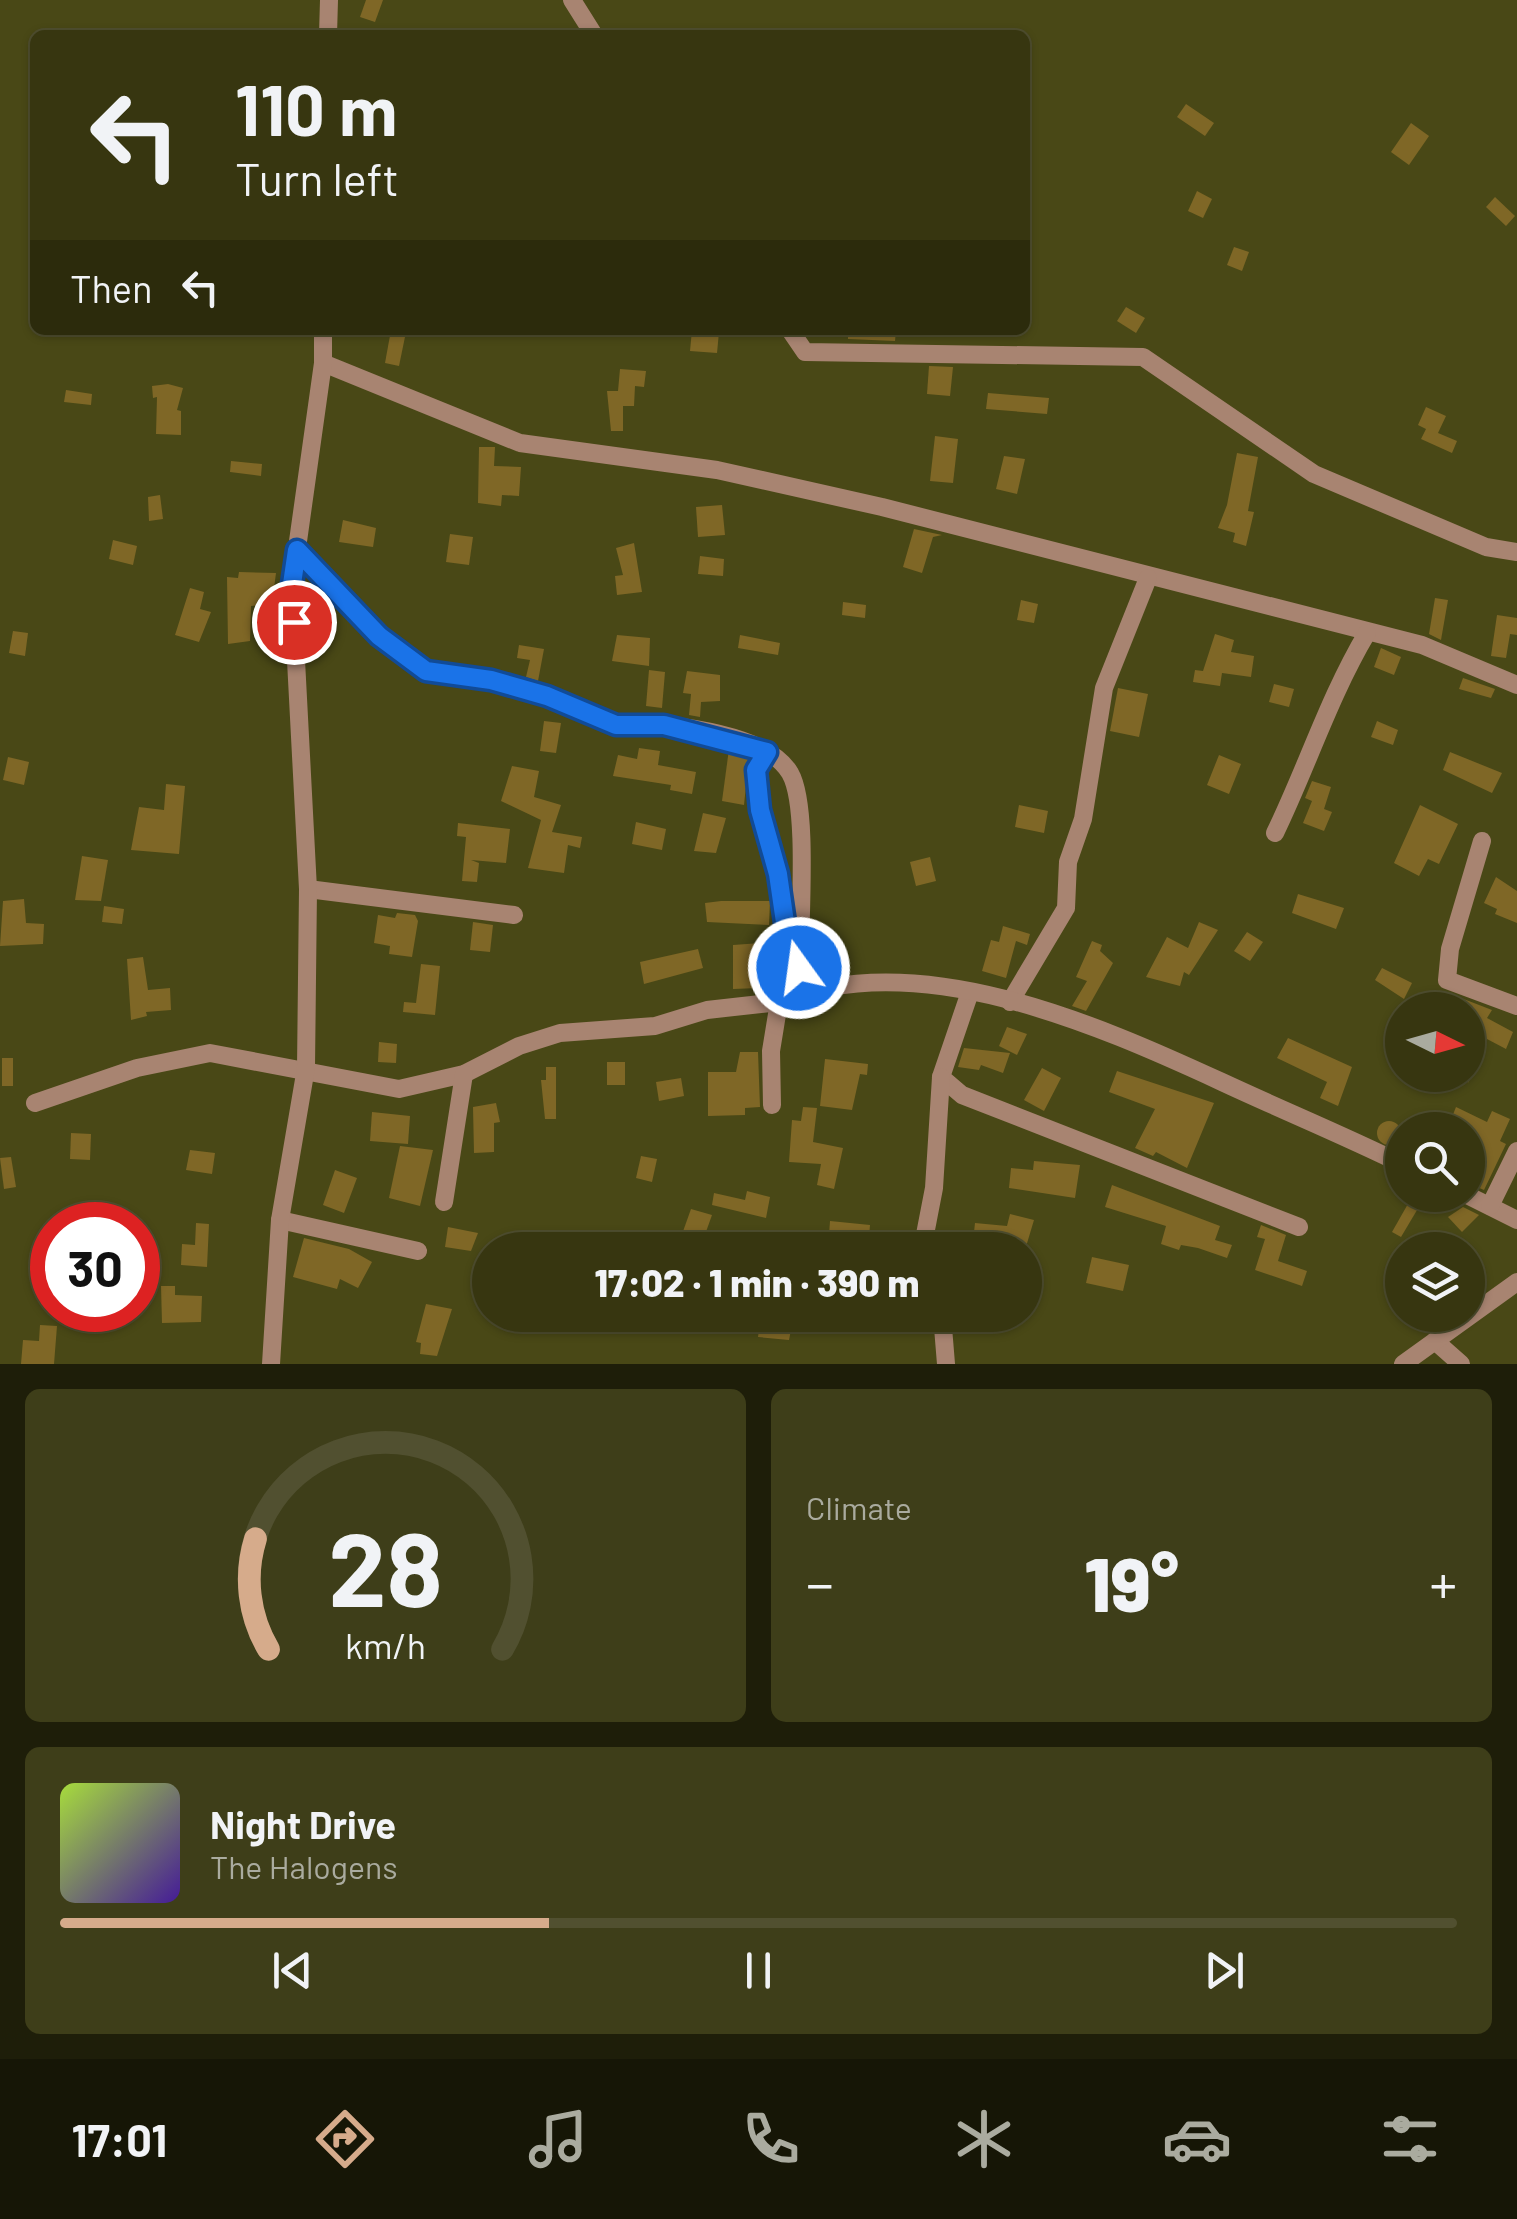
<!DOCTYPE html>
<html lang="en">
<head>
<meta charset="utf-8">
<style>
  body { margin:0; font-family:Barlow,sans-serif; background:#3e3e19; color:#f1f3f6; height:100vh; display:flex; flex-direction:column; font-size:38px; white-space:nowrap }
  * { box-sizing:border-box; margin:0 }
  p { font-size:32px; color:#aaab9f }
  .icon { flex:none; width:55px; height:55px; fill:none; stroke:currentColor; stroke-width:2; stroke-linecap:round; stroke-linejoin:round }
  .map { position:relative; height:1364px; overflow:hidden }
  .panel { display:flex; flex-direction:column; gap:25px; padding:25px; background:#1e1e09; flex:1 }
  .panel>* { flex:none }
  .guide { position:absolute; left:30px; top:30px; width:1000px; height:305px; border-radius:15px; box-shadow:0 2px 8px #0004,0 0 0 2px #515030; background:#373610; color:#f1f3f6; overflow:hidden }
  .needle { width:65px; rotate:95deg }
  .tools { position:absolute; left:1385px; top:992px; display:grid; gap:20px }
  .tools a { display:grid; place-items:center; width:100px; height:100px; border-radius:50%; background:#373610; box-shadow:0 2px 8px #0004,0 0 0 2px #515030; font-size:50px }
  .speed { position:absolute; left:30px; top:1202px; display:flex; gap:20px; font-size:50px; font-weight:700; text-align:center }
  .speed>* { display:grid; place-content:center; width:130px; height:130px; border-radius:50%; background:#373610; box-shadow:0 2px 8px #0004,0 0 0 2px #515030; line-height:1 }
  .speed .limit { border:15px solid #d22; background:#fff; color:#111 }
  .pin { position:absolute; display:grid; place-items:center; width:85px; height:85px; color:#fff; margin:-42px; border:5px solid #fff; border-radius:50%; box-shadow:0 2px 10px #0007 }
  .me { position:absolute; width:110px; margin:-55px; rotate:346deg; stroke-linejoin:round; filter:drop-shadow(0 0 8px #0008) }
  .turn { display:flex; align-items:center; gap:35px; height:210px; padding:0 40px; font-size:45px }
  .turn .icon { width:130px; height:130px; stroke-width:2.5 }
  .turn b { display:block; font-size:70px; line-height:85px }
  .then { display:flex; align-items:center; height:95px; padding:0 40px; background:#0003; gap:20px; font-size:38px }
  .big { font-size:75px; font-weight:800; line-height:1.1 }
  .panel .tile { flex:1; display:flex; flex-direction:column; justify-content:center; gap:15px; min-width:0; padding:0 35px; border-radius:15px; background:#3e3e19 }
  .panel .dial { align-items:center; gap:0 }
  .dial svg { height:260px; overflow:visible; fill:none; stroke:#515030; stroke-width:7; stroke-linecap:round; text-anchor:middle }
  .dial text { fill:#f1f3f6; stroke:none }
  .song { display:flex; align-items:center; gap:30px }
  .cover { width:120px; height:120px; border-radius:15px; background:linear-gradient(135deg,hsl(80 70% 55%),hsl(260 70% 35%)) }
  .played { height:10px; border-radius:5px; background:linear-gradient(90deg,#d6ab8b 35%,#515030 35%) }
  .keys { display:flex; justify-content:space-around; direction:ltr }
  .heat { display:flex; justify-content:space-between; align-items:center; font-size:55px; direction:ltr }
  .panel .tiles { flex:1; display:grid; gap:25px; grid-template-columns:1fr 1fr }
  .tile:last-child { grid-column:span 2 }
  .trip { position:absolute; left:472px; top:1232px; width:570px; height:100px; border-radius:50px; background:#373610; box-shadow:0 2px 8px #0004,0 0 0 2px #515030; font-weight:800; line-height:100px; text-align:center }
  .tabs { display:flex; height:160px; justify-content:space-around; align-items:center; background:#161606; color:#aaab9f }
  .tabs .icon { width:70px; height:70px }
  .tabs .on { color:#d6ab8b }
  .tabs b { font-size:45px; color:#f1f3f6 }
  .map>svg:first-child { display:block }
  .building { fill:#7f6726 }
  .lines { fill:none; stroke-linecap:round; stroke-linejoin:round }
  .minor { stroke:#a88471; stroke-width:18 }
  .route-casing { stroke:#114b97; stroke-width:25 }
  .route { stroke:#1a73e8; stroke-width:18 }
</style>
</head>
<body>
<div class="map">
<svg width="1517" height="1364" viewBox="0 0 1517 1364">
  <rect width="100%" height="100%" fill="#494816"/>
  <g class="building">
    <path d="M366,0H383L375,22L360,17Z"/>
    <path d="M1186,104L1214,123L1205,136L1177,117Z"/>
    <path d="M1411,123L1429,136L1409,165L1391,152Z"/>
    <path d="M1197,191L1212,199L1203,218L1188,211Z"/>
    <path d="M1495,197L1515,216L1506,226L1486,207Z"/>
    <path d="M1234,247L1249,252L1242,271L1227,265Z"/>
    <path d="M1126,307L1145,318L1136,333L1117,321Z"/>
    <path d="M391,330L406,332L399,366L385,363Z"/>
    <path d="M692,330L719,332L717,353L690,351Z"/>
    <path d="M848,330L896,331L895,341L848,339Z"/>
    <path d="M929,366L953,367L950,396L927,394Z"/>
    <path d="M620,369L646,371L644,387L635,386L634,406H623V431H611L607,391H618Z"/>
    <path d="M168,384L183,388L177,410L181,411V435L156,434L157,397L153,398L152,386Z"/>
    <path d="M66,390L92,394L91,405L64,402Z"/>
    <path d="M988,393L1049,398L1047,414L986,409Z"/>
    <path d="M1426,407L1446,416L1438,433L1457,441L1452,453L1421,439L1426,429L1418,425Z"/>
    <path d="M935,436L958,439L953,483L930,481Z"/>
    <path d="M479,447H495L494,466L521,467L519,496L502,495L501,506L478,503Z"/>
    <path d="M1237,453L1258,457L1248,511L1254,512L1246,546L1233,542L1235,533L1218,528L1227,505Z"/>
    <path d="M1004,456L1025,459L1017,494L996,489Z"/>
    <path d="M231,461L262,464L261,476L230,472Z"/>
    <path d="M160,495L163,519L149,521L148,497Z"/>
    <path d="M722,505L725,535L698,537L696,507Z"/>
    <path d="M343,520L376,528L373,547L339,542Z"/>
    <path d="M914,529L942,535L933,537L922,573L903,567Z"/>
    <path d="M450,534L473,537L469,565L446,562Z"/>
    <path d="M113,540L137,546L133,565L109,559Z"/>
    <path d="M634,543L642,592L617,595L615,576L623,575L616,548Z"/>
    <path d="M700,556L724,559L723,576L698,574Z"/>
    <path d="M239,572L276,573L272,604L251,606L250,641L228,644L227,577L238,578Z"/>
    <path d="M190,588L204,592L200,609L211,612L199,642L175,635Z"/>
    <path d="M1435,598L1448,600L1441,640L1429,634Z"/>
    <path d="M1021,600L1038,604L1034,623L1017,620Z"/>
    <path d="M843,602L866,605L865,618L842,615Z"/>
    <path d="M1497,615L1517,618V635L1510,634L1506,658L1491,656Z"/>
    <path d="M13,631L28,633L25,656L9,653Z"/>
    <path d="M1215,634L1234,640L1231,652L1254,656L1251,677L1222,673L1220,686L1193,682L1195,670L1203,671Z"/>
    <path d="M617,635L650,638L649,666L612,661Z"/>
    <path d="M740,635L780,643L778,655L738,648Z"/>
    <path d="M519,645L544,649L538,681L526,677L530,660L517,658Z"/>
    <path d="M1381,648L1401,657L1394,675L1374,667Z"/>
    <path d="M649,670L665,672L662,708L646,706Z"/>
    <path d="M687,671L720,675V701L701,702L700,717L689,715L691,694L683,693Z"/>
    <path d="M1463,678L1495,689L1491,698L1459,689Z"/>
    <path d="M1274,684L1294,689L1289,707L1269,702Z"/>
    <path d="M1118,688L1148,694L1139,737L1110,731Z"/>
    <path d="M544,721L561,723L556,753L540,751Z"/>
    <path d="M1377,721L1398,730L1393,745L1371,737Z"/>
    <path d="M639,748L660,751L658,765L696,772L692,794L670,790L671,785L613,776L618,755L637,759Z"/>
    <path d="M729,749L749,756L744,805L722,801Z"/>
    <path d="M1450,752L1502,773L1492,793L1443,770Z"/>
    <path d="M1219,755L1241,764L1229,794L1207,785Z"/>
    <path d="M8,757L29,762L24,785L3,780Z"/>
    <path d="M512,766L539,771L534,797L561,805L552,832L582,837L580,848L568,845L564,873L528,868L541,820L501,801Z"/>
    <path d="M1312,781L1331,787L1324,809L1332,812L1324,831L1303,823L1312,801L1305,798Z"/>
    <path d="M166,784L185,786L179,854L131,850L139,807L164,810Z"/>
    <path d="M1019,805L1048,811L1044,833L1015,827Z"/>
    <path d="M1420,805L1458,824L1439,864L1428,859L1419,876L1394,863Z"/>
    <path d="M703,813L726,818L716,853L694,851Z"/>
    <path d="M636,822L666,829L662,850L632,844Z"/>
    <path d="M458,823L510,829L506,863L471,860L479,863L477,882L462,881L466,837L457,836Z"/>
    <path d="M82,856L108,860L101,901L75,900Z"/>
    <path d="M930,857L936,881L916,886L910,862Z"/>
    <path d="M1496,877L1517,891V923L1495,914L1497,909L1484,903Z"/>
    <path d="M1298,894L1344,908L1336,929L1292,913Z"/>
    <path d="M24,899L26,923L44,924L43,944L0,946L3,901Z"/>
    <path d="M721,901H770L769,925L707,922L705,903Z"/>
    <path d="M104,906L124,909L122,924L102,922Z"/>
    <path d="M397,913L415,915L418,921L412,957L389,954L390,946L374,943L378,915L395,918Z"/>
    <path d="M473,922L493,925L490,952L470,950Z"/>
    <path d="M1199,922L1218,930L1189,975L1184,972L1180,986L1146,977L1167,937L1188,948Z"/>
    <path d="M1003,926L1030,934L1027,945L1016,941L1006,978L982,971L991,940L999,942Z"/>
    <path d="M1247,932L1263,942L1250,961L1234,951Z"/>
    <path d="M1092,941L1102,945L1100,951L1113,963L1086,1011L1072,1006L1087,981L1076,977Z"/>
    <path d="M775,942L787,978L759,980V988L733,989V945Z"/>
    <path d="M698,949L703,968L644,984L640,962Z"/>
    <path d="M831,955L833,974L812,978V956Z"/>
    <path d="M143,957L148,990L170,988L171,1010L146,1012L147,1016L131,1020L127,959Z"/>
    <path d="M421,964L440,966L435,1015L403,1012L404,1002L416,1003Z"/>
    <path d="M1382,968L1412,983L1404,999L1375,980Z"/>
    <path d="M1461,998L1492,1010L1487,1018L1513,1032L1506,1049L1487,1039L1468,1083V1039L1472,1029L1468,1027V1010H1456Z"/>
    <path d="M1007,1027L1027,1034L1017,1055L999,1046Z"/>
    <path d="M1288,1038L1352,1067L1338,1106L1320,1098L1327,1082L1277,1058Z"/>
    <path d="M379,1042L397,1044L396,1063L378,1062Z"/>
    <path d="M964,1048L1010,1053L1003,1073L981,1065L979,1070L958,1067Z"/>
    <path d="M740,1052H758L760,1107L745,1108V1115L708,1116V1072H736Z"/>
    <rect x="2" y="1058" width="11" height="28"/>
    <path d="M825,1059L868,1064L867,1075L860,1074L852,1110L820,1106Z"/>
    <rect x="607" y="1062" width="18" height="23"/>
    <path d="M546,1067H556V1119H545L541,1080H546Z"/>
    <path d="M1042,1068L1061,1078L1044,1111L1024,1100Z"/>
    <path d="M1117,1071L1214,1103L1187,1168L1156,1152L1153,1156L1135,1148L1155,1109L1109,1092Z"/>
    <path d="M681,1078L684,1096L659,1101L656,1082Z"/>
    <path d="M496,1103L500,1122L494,1123V1152L474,1153L473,1107Z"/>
    <path d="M803,1107L817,1108L813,1142L843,1148L834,1189L817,1185L821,1164L789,1162L792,1120L801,1121Z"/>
    <path d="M1456,1107L1487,1122L1492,1111L1510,1119L1500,1141L1506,1144L1484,1190L1468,1183V1130L1448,1127Z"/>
    <path d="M372,1112L410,1116L408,1144L370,1141Z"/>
    <circle cx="1389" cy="1133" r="12"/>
    <path d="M71,1133L91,1134L90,1160L70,1159Z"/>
    <path d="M400,1146L433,1150L420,1206L389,1198Z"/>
    <path d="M190,1150L215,1153L212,1174L186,1170Z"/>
    <path d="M641,1156L657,1159L652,1182L636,1178Z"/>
    <path d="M11,1157L16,1187L4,1189L0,1158Z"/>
    <path d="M1034,1161L1080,1165L1075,1198L1009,1188L1011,1168L1033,1170Z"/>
    <path d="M335,1170L357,1178L344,1213L323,1205Z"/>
    <path d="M1112,1185L1220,1226L1215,1240L1232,1245L1227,1258L1198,1248L1181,1245L1179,1250L1161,1244L1166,1226L1105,1207Z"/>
    <path d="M747,1191L770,1197L766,1218L712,1205L714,1193L745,1200Z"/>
    <path d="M1413,1195H1426L1401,1237L1392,1232Z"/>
    <path d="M1463,1207L1479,1215L1462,1232L1448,1217Z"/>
    <path d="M691,1209L712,1215L702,1243L681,1237Z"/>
    <path d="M1010,1214L1034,1220L1025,1250H972L975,1223L1007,1226Z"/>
    <path d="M830,1221L870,1225L868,1250H828Z"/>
    <path d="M196,1223L209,1224L207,1267L181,1265L182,1244L195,1245Z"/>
    <path d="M1261,1225L1286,1235L1278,1261L1307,1271L1302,1286L1255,1270L1265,1239L1257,1237Z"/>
    <path d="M448,1227L478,1233L471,1251L445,1247Z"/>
    <path d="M304,1238L349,1249L372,1262L358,1288L340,1279L337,1289L293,1277Z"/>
    <path d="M1092,1257L1129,1265L1123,1291L1086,1283Z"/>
    <path d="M161,1286H175V1295L202,1296L201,1322L162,1323Z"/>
    <path d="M426,1304L452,1309L437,1356L420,1354L421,1343L416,1342Z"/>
    <path d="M780,1315H794L789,1340L758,1337L760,1322L780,1324Z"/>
    <path d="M40,1325L57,1326L54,1364H21L23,1340L39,1341Z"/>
  </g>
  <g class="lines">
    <g class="minor">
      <path d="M572,0L594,35"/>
      <path d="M328,35L329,0"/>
      <path d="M790,330L805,352L1143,357L1314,474L1486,547L1517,552"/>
      <path d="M323,363L520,443L717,470L882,507L1422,645L1517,685"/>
      <path d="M297,550C334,589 374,646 424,669C443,678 470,676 491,680C534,689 571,711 613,724C629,729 649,723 666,725C702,729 770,739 790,773C811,809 797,944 800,993"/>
      <path d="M767,751C739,780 769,840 778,872C784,896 786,919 788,943"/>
      <path d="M1275,833C1307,767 1329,697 1367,633"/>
      <path d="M1482,841L1450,949L1447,980L1517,1006"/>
      <path d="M308,889L514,915"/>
      <path d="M970,992L941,1077L962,1095L1299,1227"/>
      <path d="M1010,1002L1066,908L1068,862L1083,819L1104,688L1148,578"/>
      <path d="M35,1103L137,1068L210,1053L399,1089L464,1074L519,1046L560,1033L655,1026L707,1010L779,1002"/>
      <path d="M772,1105L771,1051L779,1002C917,945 1096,1024 1222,1082C1282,1110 1343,1135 1402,1164"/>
      <path d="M1467,1195L1517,1220"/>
      <path d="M444,1202L464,1074"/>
      <path d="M1490,1206L1517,1151"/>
      <path d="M280,1220L418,1251"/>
      <path d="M922,1250L934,1188L941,1077"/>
      <path d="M942,1315L946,1364"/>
      <path d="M1435,1341L1461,1364"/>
      <path d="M271,1364L280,1220L306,1068L308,889L292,584L323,363V330"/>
      <path d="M1403,1364L1517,1282"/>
    </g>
  </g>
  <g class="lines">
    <g class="route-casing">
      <path id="route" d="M294,622L292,584L297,550L379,636L426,671L491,680L547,696L616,725H664L767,752L756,770L760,810L778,874L789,950L799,968"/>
    </g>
    <use href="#route" class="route"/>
  </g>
</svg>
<div class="tools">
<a><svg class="needle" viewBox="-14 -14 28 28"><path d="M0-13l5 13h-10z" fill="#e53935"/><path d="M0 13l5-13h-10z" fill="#aaab9f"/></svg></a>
<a><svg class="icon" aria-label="search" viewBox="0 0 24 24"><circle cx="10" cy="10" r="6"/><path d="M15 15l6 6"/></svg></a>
<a><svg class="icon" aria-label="layers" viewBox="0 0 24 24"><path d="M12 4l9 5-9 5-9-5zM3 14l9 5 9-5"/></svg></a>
</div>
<div class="speed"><div class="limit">30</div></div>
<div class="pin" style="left:294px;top:622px;background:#d93025"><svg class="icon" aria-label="arrive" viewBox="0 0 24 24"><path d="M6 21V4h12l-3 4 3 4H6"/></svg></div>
<svg class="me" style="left:799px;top:968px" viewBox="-20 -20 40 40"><circle r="17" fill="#1a73e8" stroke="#fff" stroke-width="3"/><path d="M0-11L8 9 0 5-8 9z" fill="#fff"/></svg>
<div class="trip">17:02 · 1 min · 390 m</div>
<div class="guide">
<div class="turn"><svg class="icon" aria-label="left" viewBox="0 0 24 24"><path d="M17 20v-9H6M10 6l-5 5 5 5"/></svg><div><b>110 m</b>Turn left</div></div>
<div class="then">Then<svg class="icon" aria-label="left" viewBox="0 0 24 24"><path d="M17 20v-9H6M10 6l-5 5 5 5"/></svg></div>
</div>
</div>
<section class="panel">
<div class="tiles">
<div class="tile dial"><svg viewBox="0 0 100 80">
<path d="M14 69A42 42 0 1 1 86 69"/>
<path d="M14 69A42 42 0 0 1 10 35" stroke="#d6ab8b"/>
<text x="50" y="56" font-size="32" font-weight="700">28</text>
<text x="50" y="72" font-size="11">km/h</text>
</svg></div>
<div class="tile"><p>Climate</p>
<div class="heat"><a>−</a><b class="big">19°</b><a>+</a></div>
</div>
<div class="tile">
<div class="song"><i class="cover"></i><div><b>Night Drive</b><p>The Halogens</p></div></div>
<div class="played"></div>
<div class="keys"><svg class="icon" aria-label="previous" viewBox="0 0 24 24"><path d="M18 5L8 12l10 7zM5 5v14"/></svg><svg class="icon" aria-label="pause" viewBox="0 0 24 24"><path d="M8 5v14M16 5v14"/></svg><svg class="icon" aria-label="next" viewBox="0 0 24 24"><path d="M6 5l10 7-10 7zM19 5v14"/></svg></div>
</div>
</div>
</section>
<nav class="tabs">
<b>17:01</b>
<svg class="icon on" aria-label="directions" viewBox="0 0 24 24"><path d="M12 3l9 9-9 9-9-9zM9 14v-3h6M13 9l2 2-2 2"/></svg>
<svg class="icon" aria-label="music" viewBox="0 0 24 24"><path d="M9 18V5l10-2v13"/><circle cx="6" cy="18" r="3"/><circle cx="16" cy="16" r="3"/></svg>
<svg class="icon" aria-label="phone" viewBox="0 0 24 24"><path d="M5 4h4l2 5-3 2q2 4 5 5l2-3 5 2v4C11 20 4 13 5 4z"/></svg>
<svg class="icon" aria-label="climate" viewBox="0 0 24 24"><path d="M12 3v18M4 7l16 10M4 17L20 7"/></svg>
<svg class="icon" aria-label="car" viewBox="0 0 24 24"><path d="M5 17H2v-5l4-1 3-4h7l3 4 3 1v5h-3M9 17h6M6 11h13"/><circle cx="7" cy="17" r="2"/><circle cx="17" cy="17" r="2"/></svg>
<svg class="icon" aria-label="filters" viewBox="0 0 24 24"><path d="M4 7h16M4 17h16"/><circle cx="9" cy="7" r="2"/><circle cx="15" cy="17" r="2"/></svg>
</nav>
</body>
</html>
